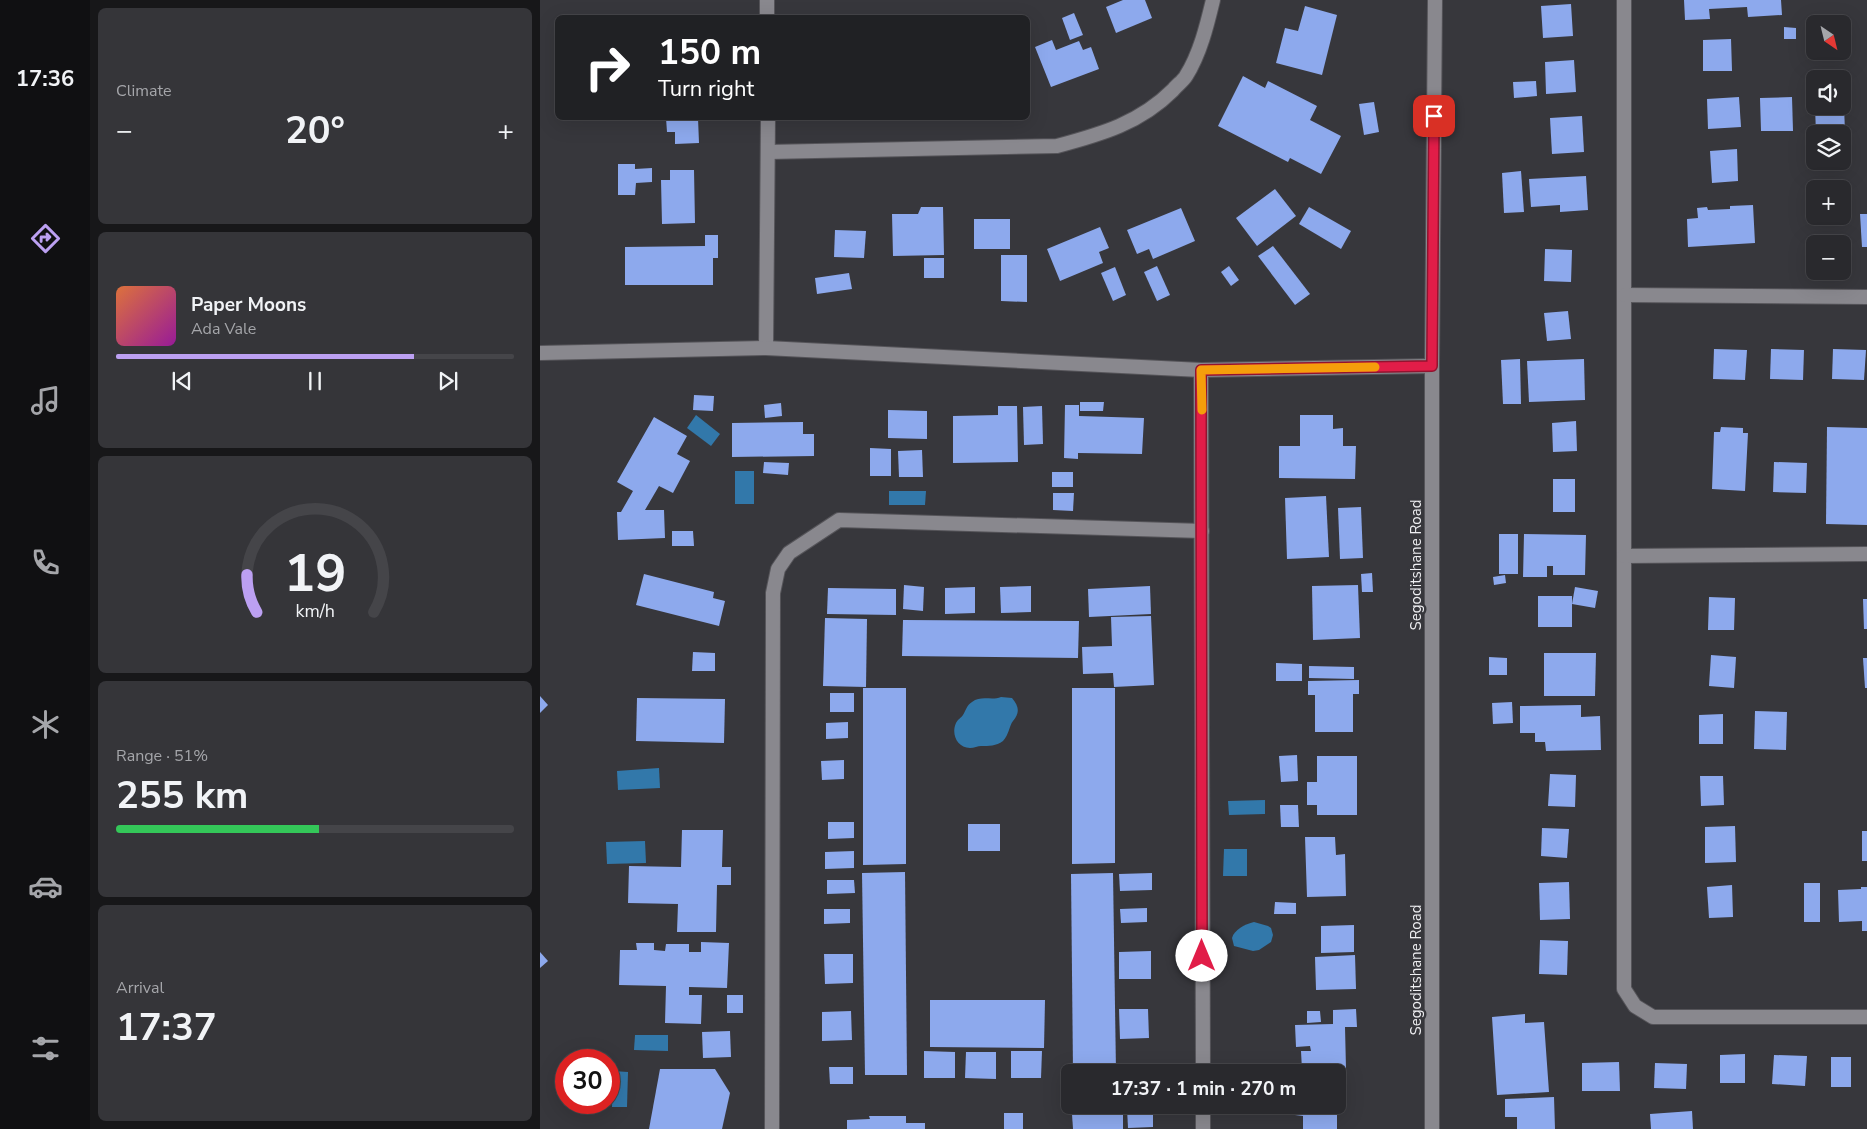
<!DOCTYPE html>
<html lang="en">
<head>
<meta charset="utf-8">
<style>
  body { margin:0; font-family:"Nunito Sans",sans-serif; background:#353539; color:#f1f3f6; height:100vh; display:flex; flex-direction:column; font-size:19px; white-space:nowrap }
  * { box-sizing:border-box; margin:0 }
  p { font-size:16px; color:#a5a6aa }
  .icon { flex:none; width:28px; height:28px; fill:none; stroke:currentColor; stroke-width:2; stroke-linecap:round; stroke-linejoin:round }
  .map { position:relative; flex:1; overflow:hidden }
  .sheet { display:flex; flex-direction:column; gap:8px; padding:8px; background:#171719; width:450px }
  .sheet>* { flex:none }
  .banner { position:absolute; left:15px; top:15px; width:475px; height:105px; border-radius:8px; box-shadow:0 5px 20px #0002,0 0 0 1px #454549; background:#202124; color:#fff; overflow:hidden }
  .needle { width:32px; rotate:145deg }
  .fabs { position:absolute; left:1266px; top:15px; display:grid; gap:10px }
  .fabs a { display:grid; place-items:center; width:45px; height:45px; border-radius:8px; background:#29292d; box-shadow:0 5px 20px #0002,0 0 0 1px #454549; font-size:25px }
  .speed { position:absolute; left:15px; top:1049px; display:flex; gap:10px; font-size:25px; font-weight:700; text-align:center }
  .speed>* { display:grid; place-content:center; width:65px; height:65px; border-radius:50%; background:#29292d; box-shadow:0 5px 20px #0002,0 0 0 1px #454549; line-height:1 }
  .speed .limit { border:8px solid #d22; background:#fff; color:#111 }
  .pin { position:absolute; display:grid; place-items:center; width:42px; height:42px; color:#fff; margin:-21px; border-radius:10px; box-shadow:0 2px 8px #0006 }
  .me { position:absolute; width:55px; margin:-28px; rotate:0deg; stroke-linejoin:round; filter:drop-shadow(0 0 4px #0008) }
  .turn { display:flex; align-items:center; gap:18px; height:105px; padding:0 20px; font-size:22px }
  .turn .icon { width:65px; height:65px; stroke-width:2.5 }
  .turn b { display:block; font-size:35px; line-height:42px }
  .big { font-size:38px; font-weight:700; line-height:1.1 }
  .sheet .card { flex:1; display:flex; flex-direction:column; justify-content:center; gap:8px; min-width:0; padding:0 18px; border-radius:8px; background:#353539 }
  .sheet .dial { align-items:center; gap:0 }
  .dial svg { height:130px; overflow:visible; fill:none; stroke:#454549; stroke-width:7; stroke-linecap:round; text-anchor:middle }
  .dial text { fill:#f1f3f6; stroke:none }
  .song { display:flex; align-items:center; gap:15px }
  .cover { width:60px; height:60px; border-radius:8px; background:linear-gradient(135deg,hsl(20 70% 55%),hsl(300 70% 35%)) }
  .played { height:5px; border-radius:2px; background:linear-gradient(90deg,#bca0f2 75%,#454549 75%) }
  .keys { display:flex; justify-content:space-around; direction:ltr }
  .heat { display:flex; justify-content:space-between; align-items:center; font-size:28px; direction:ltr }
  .charge { height:8px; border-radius:4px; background:linear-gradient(90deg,#34c759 51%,#454549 0) }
  .trip { position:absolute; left:521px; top:1064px; width:285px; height:50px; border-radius:8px; background:#29292d; box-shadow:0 5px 20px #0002,0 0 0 1px #454549; font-weight:700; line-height:50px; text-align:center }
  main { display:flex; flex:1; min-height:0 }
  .tabs { display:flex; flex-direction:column; width:90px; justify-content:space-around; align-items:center; background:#101012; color:#a5a6aa }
  .tabs .icon { width:35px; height:35px }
  .tabs .active { color:#bca0f2 }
  .tabs b { font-size:22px; color:#f1f3f6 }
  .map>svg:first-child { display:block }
  .water { fill:#3278aa }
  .building { fill:#8da9ed }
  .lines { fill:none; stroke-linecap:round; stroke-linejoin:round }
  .minor-casing { stroke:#555459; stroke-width:16 }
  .tertiary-casing { stroke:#555459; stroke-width:16 }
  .minor { stroke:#89888e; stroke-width:14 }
  .tertiary { stroke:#89888e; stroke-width:14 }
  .route-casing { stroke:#92132f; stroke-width:12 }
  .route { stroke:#e11d48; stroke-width:9 }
  .slow { stroke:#f59e0b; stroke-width:9 }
  .labels { text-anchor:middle; stroke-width:5; stroke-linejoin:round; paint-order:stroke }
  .street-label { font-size:15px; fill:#efeff2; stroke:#37373c }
</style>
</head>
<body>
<main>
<nav class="tabs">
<b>17:36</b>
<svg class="icon active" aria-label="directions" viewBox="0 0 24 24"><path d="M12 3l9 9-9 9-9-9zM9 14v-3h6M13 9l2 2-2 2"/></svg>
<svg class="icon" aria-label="music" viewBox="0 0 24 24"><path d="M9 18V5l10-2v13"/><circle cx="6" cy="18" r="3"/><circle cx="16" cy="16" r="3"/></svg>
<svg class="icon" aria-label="phone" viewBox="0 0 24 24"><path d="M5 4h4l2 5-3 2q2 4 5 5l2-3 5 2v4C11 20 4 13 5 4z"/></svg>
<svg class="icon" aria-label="climate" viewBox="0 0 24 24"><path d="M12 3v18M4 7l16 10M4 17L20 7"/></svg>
<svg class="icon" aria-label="car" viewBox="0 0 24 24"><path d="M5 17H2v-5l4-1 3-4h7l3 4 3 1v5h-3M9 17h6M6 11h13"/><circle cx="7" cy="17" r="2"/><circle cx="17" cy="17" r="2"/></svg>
<svg class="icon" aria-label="filters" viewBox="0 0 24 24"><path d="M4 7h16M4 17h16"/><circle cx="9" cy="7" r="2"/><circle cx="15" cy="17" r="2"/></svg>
</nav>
<section class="sheet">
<div class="card"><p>Climate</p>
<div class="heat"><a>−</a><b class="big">20°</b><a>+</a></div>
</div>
<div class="card">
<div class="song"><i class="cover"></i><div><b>Paper Moons</b><p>Ada Vale</p></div></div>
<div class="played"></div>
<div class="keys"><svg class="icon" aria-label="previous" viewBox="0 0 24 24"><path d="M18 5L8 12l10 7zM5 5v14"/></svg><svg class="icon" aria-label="pause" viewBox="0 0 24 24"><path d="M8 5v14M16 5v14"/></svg><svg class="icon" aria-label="next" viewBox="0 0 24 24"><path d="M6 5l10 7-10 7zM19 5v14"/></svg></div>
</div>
<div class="card dial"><svg viewBox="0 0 100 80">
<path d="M14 69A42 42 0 1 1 86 69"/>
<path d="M14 69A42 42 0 0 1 8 46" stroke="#bca0f2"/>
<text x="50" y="56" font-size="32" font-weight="700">19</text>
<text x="50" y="72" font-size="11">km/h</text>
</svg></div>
<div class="card"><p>Range · 51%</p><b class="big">255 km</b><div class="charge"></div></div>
<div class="card"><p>Arrival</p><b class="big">17:37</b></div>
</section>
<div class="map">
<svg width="1327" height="1129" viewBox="0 0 1327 1129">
  <rect width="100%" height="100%" fill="#37373c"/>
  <g class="water">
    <path d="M156,415L180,434L171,446L147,428Z"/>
    <rect x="195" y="471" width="19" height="33"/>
    <path d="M349,491H386L385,505H349Z"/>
    <path d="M461,697L472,698C479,706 480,713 473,721C469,726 469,735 463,741C456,746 449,746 441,746C438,746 434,748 430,748C417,748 411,734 416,723C418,719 421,718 423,715C426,710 427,705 432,702C441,695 452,701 461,697Z"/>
    <path d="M119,768L120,788L78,790L77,771Z"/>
    <path d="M725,800V814L689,815L688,801Z"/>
    <path d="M105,841L106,863L67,864L66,842Z"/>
    <path d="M684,849H707V876H683Z"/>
    <path d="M714,922L728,926L731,928L733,935L731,942L719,950L713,951L694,946L692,938C694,930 705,924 714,922Z"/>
    <path d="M95,1035H128V1051L94,1050Z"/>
    <path d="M73,1071L88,1072L87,1107H72Z"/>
  </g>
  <g class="building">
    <path d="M583,0H605L612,18L576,33L566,7Z"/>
    <path d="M1144,0H1241L1242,15L1208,17L1207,7L1169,9L1170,19L1145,20Z"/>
    <path d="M1031,4L1033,36L1003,38L1001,6Z"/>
    <path d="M765,6L797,15L782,75L736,63L745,28L758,31Z"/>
    <path d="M534,13L543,35L530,40L522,18Z"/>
    <path d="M155,15V18H116V16Z"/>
    <path d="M1244,27L1256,28V39H1244Z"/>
    <path d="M1191,39L1192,71H1163V40Z"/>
    <path d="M512,40L516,50L539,41L543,50L551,47L559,69L511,87L495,47Z"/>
    <path d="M1034,60L1036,92L1006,94L1005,62Z"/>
    <path d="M703,76L725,88L728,81L777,106L770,120L801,136L781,174L750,158L748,162L678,126Z"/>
    <path d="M996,81L997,96L974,98L973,82Z"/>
    <path d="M1199,97L1201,127L1168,129L1167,99Z"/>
    <path d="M1252,97L1253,131H1221L1220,98Z"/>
    <path d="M834,102L839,132L824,135L819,104Z"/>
    <path d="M1275,106H1304L1305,132L1276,134Z"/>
    <path d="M1042,116L1044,152L1012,154L1010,118Z"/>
    <path d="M126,118H158L159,143L135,144V132H127Z"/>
    <path d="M1197,149L1198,181L1172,183L1170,151Z"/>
    <path d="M78,164H95V169L112,168V182L96,183L95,195H78Z"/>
    <path d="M130,170H154L155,223L122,224L121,180H130Z"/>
    <path d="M981,171L984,212L964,213L962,173Z"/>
    <path d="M1046,176L1048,210L1020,212V205L991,207L989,179Z"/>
    <path d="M735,189L756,216L717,246L696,218Z"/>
    <path d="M1213,205L1215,243L1148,247L1147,219L1158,218L1157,208L1167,207L1168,210L1190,209V206Z"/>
    <path d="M381,207H403L404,255L353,256L352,214H378Z"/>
    <path d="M769,207L811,231L801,249L759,224Z"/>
    <path d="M641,208L655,241L613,259L609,249L597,254L587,230Z"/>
    <path d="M1320,214H1327V247H1322Z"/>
    <rect x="434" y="219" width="36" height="30"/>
    <path d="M560,227L569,248L559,252L563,263L520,281L507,249Z"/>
    <path d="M295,230L326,231L324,258L294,257Z"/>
    <path d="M165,235H178V258H173V285H85V247L165,246Z"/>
    <path d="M733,246L770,294L755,305L718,256Z"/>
    <path d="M1005,249L1032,250L1031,282L1004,281Z"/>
    <path d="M461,255H487V302L461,301Z"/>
    <rect x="384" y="258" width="20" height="20"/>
    <path d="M617,266L630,295L617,301L604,272Z"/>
    <path d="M689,266L699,280L691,286L681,272Z"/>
    <path d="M575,267L586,295L573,301L561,273Z"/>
    <path d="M309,273L312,289L277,294L275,278Z"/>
    <path d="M1028,311L1031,339L1007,341L1004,313Z"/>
    <path d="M1174,349L1207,350L1205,380L1173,379Z"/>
    <path d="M1231,349L1264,350L1263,380L1230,379Z"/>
    <path d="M1293,349L1326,350L1324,380L1292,379Z"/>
    <path d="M980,359L981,404H963L961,360Z"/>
    <path d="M1044,359L1045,400L989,402L987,361Z"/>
    <path d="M154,395L174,396L173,411L153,410Z"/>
    <path d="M540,402H564L563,411H540Z"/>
    <path d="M241,403L242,416L225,418L224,405Z"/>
    <path d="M525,405H539V416L604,418L602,454L538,453V459L524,458Z"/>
    <path d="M458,406H477L478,462L413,463V416L458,415Z"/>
    <path d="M502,406L503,444L484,445L483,407Z"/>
    <path d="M348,410L387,411V439L348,438Z"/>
    <path d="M760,415H793V429L803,428V446H816L815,479L739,478V446H760Z"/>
    <path d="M114,417L147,436L137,454L150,461L133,493L119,486L105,510H124L125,538L78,540L77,512H81L93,491L77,482Z"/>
    <path d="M1036,421L1037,451L1013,452L1012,423Z"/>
    <path d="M263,422V434H274V456L192,457V423Z"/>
    <path d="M1181,427L1203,428V433H1208L1205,491L1172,489L1174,432H1180Z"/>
    <path d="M1287,427L1327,428V525L1286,524Z"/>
    <path d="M330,448L351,449V476H330Z"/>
    <path d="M382,450L383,477H359L358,451Z"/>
    <path d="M224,462L249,463L248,475L223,473Z"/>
    <path d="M1234,462L1267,463L1266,493L1233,492Z"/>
    <rect x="512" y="472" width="21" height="15"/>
    <rect x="1013" y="479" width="22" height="33"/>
    <path d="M513,493H534L533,511L513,510Z"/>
    <path d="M786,496L789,557L747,559L745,498Z"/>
    <path d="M821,507L823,558L800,559L798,508Z"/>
    <path d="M132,531H153L154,546H132Z"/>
    <rect x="959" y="534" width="19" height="40"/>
    <path d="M984,534L1046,535L1045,575H1013V566H1007V577H983Z"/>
    <path d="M832,573L833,592H822L821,574Z"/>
    <path d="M104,574L174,592L173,598L185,601L179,626L96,605Z"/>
    <path d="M965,575L966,583L954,585L953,577Z"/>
    <path d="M364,585L384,587L383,611L363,609Z"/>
    <path d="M818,585L820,638L773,640L772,586Z"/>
    <path d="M491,586V612L461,613L460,587Z"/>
    <path d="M610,586L611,614L549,617L548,589Z"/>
    <path d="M435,587V613L405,614V588Z"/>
    <path d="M1035,587L1058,591L1055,608L1032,604Z"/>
    <path d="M288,588L356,589V615L287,614Z"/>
    <rect x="998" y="596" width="34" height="31"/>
    <path d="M1169,597L1195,598L1194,630H1168Z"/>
    <path d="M1323,599H1327V629H1324Z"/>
    <path d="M611,616L614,685L574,687L573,673L543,674L542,647L572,646L571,617Z"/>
    <path d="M285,618L327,619L326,687L283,686Z"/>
    <path d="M363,620L539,621L538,658L362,656Z"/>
    <path d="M153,652L175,653V671H152Z"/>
    <path d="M1004,653H1056L1055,696H1004Z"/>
    <path d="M1171,655L1196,657L1194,688L1169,686Z"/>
    <path d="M949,657L967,658V675H949Z"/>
    <path d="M1323,658H1327V688H1325Z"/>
    <path d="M736,663L762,664V681H736Z"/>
    <path d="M769,666L814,667V679L769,678Z"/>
    <path d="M819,680V694H813V732H775V695H768V681Z"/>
    <path d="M323,688H366V864L323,865Z"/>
    <path d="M532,688H575V863L532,864Z"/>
    <rect x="290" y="693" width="24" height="19"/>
    <path d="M0,696L8,705L0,713Z"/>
    <path d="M97,698L185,699L184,743L96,741Z"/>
    <path d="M972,702L973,723L953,724L952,703Z"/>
    <path d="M1041,705V717L1060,716L1061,750L1006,751L1005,742H995V733H980V706Z"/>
    <path d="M1215,711L1247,712L1246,750L1214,749Z"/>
    <path d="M1183,714V744H1159V715Z"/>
    <path d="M308,722V738L286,739V723Z"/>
    <path d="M757,755L758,781L741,782L739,756Z"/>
    <path d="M777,756H817V815H777V805H767V782H777Z"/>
    <path d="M304,760V779L282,780L281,761Z"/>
    <path d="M1010,774L1036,775L1035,807L1008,806Z"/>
    <path d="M1160,776H1183L1184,805L1161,806Z"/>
    <path d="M740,805H758L759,827H741Z"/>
    <path d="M288,822H314V838L288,839Z"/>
    <rect x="428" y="824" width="32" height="27"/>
    <path d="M1195,826L1196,862L1165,863V827Z"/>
    <path d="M1002,828L1029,829L1027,858L1001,856Z"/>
    <path d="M142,830H183L182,867H191V885H177L176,932H137L138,904L88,903L89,866L141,867Z"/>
    <rect x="1322" y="831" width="5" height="30"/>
    <path d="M765,837H795L796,855L805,854L806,896L767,897Z"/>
    <path d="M314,851V868L285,869V852Z"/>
    <path d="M365,872L367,1075H325L322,873Z"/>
    <path d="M573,873L576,1072H533L531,874Z"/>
    <path d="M612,873V890L580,891L579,874Z"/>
    <path d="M287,880H314L315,893L287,894Z"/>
    <path d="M1029,882L1030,919L1000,920L999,883Z"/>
    <rect x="1264" y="883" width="16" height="39"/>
    <path d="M1192,885L1193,917L1169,918L1167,887Z"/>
    <path d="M1321,887H1327V931H1322V921L1299,922L1298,890L1321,889Z"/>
    <path d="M735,902L756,903V914H734Z"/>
    <path d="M607,908V922L581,923L580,909Z"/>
    <path d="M284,909H310V923L284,924Z"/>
    <path d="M814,925V952L781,953V926Z"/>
    <path d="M1000,940L1028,941L1027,975L999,974Z"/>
    <path d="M161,942L189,943L187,988L149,987V995H162L161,1024L125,1023L126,986L79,985L80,950H97L96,943H114V950L125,951L126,944H149V952H161Z"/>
    <path d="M611,951V979H579V952Z"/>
    <path d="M0,952L8,961L0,968Z"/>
    <path d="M284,954H313V983L285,984Z"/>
    <path d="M815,955L816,989L776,990L775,957Z"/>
    <rect x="187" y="995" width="16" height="18"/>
    <path d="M390,1000H505L504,1048L390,1047Z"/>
    <path d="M579,1009H608L609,1038L580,1039Z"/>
    <path d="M816,1009L817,1027H805L806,1069L762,1070L761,1051H771L770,1046L756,1047L755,1025L793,1024V1010Z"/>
    <path d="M311,1011L312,1040L282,1041V1012Z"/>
    <path d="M767,1011H780L781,1022L767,1023Z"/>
    <path d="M985,1014V1023L1004,1022L1009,1092L957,1095L952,1017Z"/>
    <path d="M190,1031L191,1057L163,1058L162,1032Z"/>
    <path d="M384,1051L415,1052V1078H384Z"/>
    <path d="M471,1051H502L501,1078H471Z"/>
    <path d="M426,1052H456V1079L425,1078Z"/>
    <path d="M1205,1054V1083H1180V1055Z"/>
    <path d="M1234,1055L1267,1056L1265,1086L1232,1084Z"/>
    <rect x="1291" y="1057" width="20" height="30"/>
    <path d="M1079,1062L1080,1091H1042V1063Z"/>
    <path d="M1115,1063L1147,1064L1146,1089L1114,1088Z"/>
    <rect x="727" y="1064" width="18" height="8"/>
    <path d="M289,1067H313V1084H290Z"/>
    <rect x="583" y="1068" width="27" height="4"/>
    <path d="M120,1069H175L190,1093L182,1129H109Z"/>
    <path d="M1014,1097L1015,1129H977V1117H965V1099Z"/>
    <path d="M755,1105H797V1129H763V1116L755,1115Z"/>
    <path d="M587,1108H613V1127L588,1128Z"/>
    <path d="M1152,1111L1153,1129H1111L1110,1114Z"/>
    <rect x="464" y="1113" width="19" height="16"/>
    <path d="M583,1113V1129H533L532,1114Z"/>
    <path d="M329,1116H366V1123H385V1129H307V1120L330,1119Z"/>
  </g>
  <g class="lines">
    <g class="minor-casing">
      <g id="minor">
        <path d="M227,0V18"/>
        <path d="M1084,0V989L1095,1006L1113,1017H1327"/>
        <path d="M228,152L517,146C562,134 600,123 633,90C637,85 643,81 646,76C660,54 667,25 673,0"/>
        <path d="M1085,295L1327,297"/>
        <path d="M226,348L228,118"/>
        <path d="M0,353L226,348L661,370L892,366"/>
        <path d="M661,370L663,1072"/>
        <path d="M1084,556L1327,554"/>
        <path d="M232,1129L233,593L238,569L249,553L299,520L662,531"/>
        <path d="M663,1129V1105"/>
      </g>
    </g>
    <g class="tertiary-casing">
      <path id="tertiary" d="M892,1129V366L895,0"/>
    </g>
    <use href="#minor" class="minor"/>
    <use href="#tertiary" class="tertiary"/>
  </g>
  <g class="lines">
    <g class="route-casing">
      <path id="route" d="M662,956L661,370L892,366L894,116"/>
    </g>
    <use href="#route" class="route"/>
    <path class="slow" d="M662,410L661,370L835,367"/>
  </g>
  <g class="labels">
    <g class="street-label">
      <text transform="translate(876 565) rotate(-90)" y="5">Segoditshane Road</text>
      <text transform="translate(876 970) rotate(-90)" y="5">Segoditshane Road</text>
    </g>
  </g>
</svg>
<div class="fabs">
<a><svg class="needle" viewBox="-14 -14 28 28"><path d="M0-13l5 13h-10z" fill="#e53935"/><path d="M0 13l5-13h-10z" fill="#a5a6aa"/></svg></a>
<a><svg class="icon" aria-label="sound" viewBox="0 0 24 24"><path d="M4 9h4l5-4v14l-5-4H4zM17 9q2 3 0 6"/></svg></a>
<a><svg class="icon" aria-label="layers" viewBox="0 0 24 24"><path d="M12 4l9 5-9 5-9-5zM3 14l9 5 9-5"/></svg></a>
<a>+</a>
<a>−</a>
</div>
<div class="speed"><div class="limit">30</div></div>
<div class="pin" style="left:894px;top:116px;background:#d93025"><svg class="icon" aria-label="arrive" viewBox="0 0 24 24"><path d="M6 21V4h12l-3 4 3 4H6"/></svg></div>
<svg class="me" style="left:662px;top:956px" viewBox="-20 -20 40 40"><circle r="19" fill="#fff"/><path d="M0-13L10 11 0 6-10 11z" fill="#e11d48"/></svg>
<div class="trip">17:37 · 1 min · 270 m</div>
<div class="banner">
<div class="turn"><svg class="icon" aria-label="right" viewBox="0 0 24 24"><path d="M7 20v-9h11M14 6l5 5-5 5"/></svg><div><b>150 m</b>Turn right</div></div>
</div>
</div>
</main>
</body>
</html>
